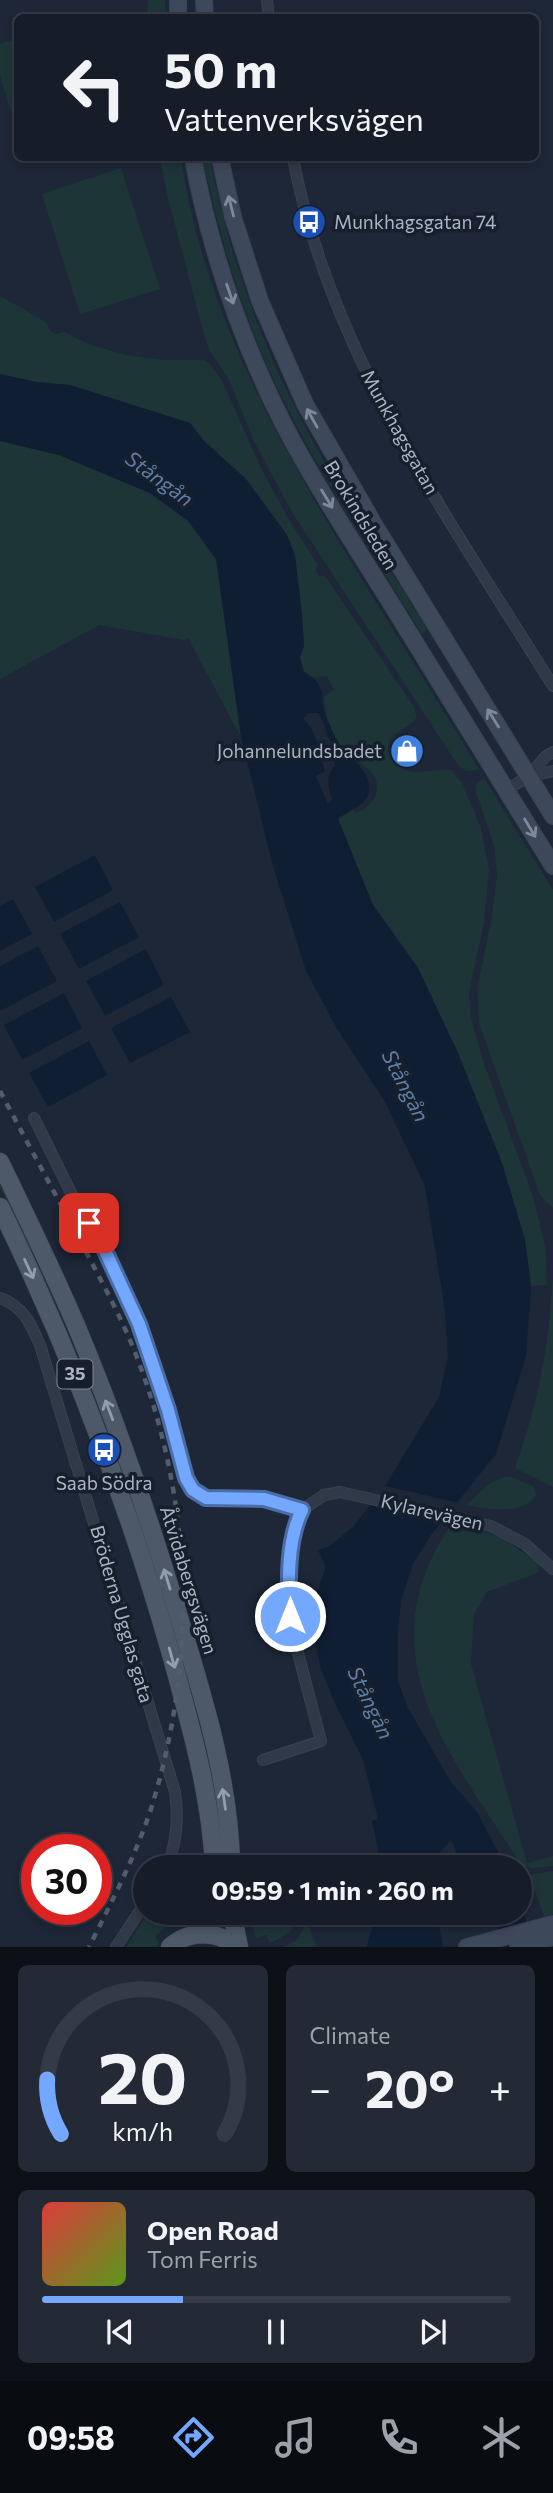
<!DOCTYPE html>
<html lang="en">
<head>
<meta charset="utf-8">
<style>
  body { margin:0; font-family:Commissioner,sans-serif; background:#232a35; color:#f1f3f6; height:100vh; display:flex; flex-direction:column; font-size:26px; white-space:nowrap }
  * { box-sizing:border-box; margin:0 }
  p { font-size:23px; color:#9ea2a8 }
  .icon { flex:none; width:38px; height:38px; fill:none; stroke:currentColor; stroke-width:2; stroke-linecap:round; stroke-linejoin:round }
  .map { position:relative; height:1947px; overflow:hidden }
  .panel { display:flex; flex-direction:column; gap:18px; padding:18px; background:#0c1017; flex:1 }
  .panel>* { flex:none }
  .top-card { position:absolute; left:14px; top:14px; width:525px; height:147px; border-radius:10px; box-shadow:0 4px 10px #0003,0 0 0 2px #353b46; background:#161d29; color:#f1f3f6; overflow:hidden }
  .speed { position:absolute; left:21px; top:1834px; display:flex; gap:14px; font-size:35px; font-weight:700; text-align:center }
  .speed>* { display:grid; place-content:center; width:91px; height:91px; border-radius:50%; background:#161d29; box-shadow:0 4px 10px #0003,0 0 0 2px #353b46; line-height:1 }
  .speed .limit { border:10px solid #d22; background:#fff; color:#111 }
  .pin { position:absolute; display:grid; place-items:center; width:60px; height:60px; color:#fff; margin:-30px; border-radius:14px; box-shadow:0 4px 10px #0006 }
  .me { position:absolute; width:77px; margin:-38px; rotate:0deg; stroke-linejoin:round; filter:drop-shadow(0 0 5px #0008) }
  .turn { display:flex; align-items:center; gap:24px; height:147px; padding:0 35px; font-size:32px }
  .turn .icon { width:91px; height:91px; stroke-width:2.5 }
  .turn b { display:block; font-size:49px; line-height:60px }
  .big { font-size:52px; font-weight:700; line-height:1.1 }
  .panel .widget { flex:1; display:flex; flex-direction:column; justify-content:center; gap:10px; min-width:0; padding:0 24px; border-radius:10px; background:#232a35 }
  .panel .dial { align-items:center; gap:0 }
  .dial svg { height:182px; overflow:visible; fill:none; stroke:#353b46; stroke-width:7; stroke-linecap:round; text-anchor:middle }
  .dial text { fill:#f1f3f6; stroke:none }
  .song { display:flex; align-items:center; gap:21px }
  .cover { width:84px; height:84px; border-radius:10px; background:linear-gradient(135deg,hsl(0 70% 55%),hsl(90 70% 35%)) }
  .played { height:7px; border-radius:4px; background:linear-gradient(90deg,#74a8ff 30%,#353b46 30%) }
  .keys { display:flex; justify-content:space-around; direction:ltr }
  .heat { display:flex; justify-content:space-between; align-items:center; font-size:38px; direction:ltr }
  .panel .tiles { flex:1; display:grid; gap:18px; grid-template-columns:1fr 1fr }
  .widget:last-child { grid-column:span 2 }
  .trip { position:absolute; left:133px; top:1855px; width:399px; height:70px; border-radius:35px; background:#161d29; box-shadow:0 4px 10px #0003,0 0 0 2px #353b46; font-weight:700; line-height:70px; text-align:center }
  .dock { display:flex; height:112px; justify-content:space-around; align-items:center; background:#090c10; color:#9ea2a8 }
  .dock .icon { width:49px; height:49px }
  .dock .on { color:#74a8ff }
  .dock b { font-size:32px; color:#f1f3f6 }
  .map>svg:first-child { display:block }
  .green { fill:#1e3538 }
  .water { fill:#101e34; fill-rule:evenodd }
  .pier { fill:#1d2737 }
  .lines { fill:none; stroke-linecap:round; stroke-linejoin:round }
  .minor-casing { stroke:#394251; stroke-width:12 }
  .secondary-casing { stroke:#394251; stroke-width:18 }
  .primary-casing { stroke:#394251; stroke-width:19 }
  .minor { stroke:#303947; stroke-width:10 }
  .secondary { stroke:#3e485b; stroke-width:16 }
  .primary { stroke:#4d5868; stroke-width:18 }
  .rail { stroke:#515d6f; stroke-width:4.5; stroke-dasharray:7 7; stroke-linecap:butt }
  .oneway { stroke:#7e899b }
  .oneway2 { stroke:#929dae }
  .route-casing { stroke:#4b6da6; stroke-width:18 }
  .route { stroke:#74a8ff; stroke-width:12 }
  .labels { text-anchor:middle; stroke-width:7; stroke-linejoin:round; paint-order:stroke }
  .shield { fill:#161f2b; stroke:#7d8797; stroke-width:2 }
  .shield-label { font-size:18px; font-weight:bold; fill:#a9b4c5 }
  .poi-label { font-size:19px; fill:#a9b4c5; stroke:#161f2b; text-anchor:start }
  .street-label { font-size:19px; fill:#a9b4c5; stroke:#161f2b }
  .water-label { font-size:21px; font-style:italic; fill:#5e7da9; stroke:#161f2b }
</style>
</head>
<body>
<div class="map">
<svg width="553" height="1947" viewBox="0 0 553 1947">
  <rect width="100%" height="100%" fill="#1d2737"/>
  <g class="green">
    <path d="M148,0H165L166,17H147Z"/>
    <path d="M17,38H18L17,131L0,76V44Z"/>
    <path d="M160,158H181C204,313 279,443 359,575C399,639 439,704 479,769C468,773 463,771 456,762L293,514L253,439L229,380L210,351L204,335L168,198Z"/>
    <path d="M203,158H210C226,240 252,320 289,395C329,477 380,553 428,630L422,634C374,557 324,481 283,400C245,323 220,241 203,158Z"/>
    <path d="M121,168L160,289L80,314L42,194Z"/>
    <path d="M0,296L46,322L50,331L56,334L64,332L88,344L126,355L163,360H204L210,364L222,381L260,466L289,520L318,565L316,571L319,576H325L414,707C415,711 417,714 416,718C410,730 382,732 389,755C392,762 397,767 404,770C420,775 439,768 451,770L462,783L481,828L489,870L484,922L469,993L471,1018L484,1064L533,1196L546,1250L547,1285L531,1286L525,1240L502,1163L458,1053L418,968L373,905L338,819L353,808L356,813C375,805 386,787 369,770C361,762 350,757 343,749C332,735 325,714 324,697L334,690L327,676L315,678L304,672L300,657L304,646L287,535L246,479L203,440L190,423L70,385L36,382L0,374Z"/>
    <path d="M0,441L59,455L150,493L188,520L216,559L241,737L188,638L184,640L99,625L0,679Z"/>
    <path d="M484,778L553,890V1208L540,1195L479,1023L477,988L491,923L497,874L494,845L476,792V785Z"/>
    <path d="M0,1182C58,1303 108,1426 152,1552L148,1553L29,1250L0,1189Z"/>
    <path d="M553,1278V1487L515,1468C539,1401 548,1349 553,1278Z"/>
    <path d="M504,1477H511L533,1486L536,1495C524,1516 486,1509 466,1505L489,1484Z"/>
    <path d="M453,1522L500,1537L538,1562L539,1572L487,1592L474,1614L471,1664L527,1863L553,1856V1866L532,1868L522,1866C451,1754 361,1654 453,1522Z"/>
    <path d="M553,1871V1914L544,1916L530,1877L533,1874Z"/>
    <path d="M148,1913H161L165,1928L155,1936L159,1943L156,1947H126Z"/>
    <path d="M248,1913H299C297,1930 285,1936 270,1943L266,1935L256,1938Z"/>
    <path d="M307,1923L317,1947H283L297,1940Z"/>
  </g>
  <g class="water">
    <path d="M0,374L36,382L70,385L190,423L203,440L246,479L287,535L295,555L302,613L304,646L300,657L304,672C322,682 322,690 323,707C324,714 335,737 338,743C348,758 372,770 369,792C367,805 348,811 338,819L373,905L418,968L458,1053L502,1163L525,1240L531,1286L526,1356L496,1454L431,1535L413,1564L401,1600L398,1632V1682L408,1708L451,1782L477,1812L506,1867H461L453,1843L449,1842L438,1855L436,1867H379V1855L372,1821L378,1819L363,1760L334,1701L320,1667L311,1609L326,1567L318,1550L328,1547L353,1527L388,1481L439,1397L448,1357L445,1311L425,1186L385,1102L336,1027L306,971L272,863L241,737L216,559L188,521L150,493L59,455L0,441ZM308,713H318L321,717L334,753L335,765C325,776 328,785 332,799L328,804L316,776L325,771C318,752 319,733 303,719Z"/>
    <path d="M95,855L113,890L54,922L35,887Z"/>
    <path d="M13,899L32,934L0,951V906Z"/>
    <path d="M120,902L139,937L79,969L60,934Z"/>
    <path d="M38,946L57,981L0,1011V966Z"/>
    <path d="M146,949L164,985L105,1016L86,981Z"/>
    <path d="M64,993L82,1028L22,1060L4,1025Z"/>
    <path d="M171,997L190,1032L130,1063L111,1028Z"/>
    <path d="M89,1041L107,1075L48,1107L29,1073Z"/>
    <path d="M520,1899L534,1947H505L492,1913H520Z"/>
    <path d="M375,1913H437L443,1947H367C369,1935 374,1925 375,1913Z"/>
  </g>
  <path class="pier" d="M381,1485L459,1503L446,1521L367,1502Z"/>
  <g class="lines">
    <g class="minor-casing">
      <g id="minor">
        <path d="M267,0L269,18"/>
        <path d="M293,158C330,354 449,519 553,686"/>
        <path d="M529,776L553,771"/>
        <path d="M506,790L529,776L546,756L553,752"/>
        <path d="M34,1118L76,1203L101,1242L139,1324L168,1410L189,1485C205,1508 239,1495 264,1499C276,1500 289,1507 302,1510"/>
        <path d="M0,1298C23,1306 31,1324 40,1345L175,1792C179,1818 177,1842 167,1867"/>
        <path d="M263,1760L321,1741L292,1630L289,1593L294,1525L302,1510L324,1495L340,1492L491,1526L525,1544L553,1569"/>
        <path d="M116,1947L145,1903"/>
      </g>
    </g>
    <g class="secondary-casing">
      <g id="secondary">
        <path d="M178,0V18"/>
        <path d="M204,0L205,18"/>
        <path d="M193,158C210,249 241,340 283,423C315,485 355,545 392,605C445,692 500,779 553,866"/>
        <path d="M220,158L233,217L260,301L305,404L375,526L553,816"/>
        <path d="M467,1947L553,1924"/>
        <path d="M518,1947L553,1937"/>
      </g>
    </g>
    <g class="primary-casing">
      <g id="primary">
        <path d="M0,1162C27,1218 54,1273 78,1330C117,1423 149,1518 178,1614C203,1696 230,1781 231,1867"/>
        <path d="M0,1207C70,1351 127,1500 171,1654C190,1724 211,1795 214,1867"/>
        <path d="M232,1913L239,1947"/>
        <path d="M195,1934L208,1913"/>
        <path d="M170,1947C189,1930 217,1930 236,1947"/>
      </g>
    </g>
    <use href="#minor" class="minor"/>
    <use href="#secondary" class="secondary"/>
    <use href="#primary" class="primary"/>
    <path class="rail" d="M0,1091C24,1136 48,1181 73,1227C93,1266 115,1304 132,1345C193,1495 199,1658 150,1812C134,1859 111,1903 89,1947"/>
  </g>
  <defs><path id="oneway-shaft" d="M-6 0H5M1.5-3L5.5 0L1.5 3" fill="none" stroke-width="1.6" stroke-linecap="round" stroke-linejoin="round" transform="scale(1.75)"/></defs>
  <g class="oneway">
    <use href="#oneway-shaft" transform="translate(231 206) rotate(-104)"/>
    <use href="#oneway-shaft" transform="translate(230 294) rotate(71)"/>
    <use href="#oneway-shaft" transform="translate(312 418) rotate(-119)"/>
    <use href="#oneway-shaft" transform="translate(327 499) rotate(59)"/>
    <use href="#oneway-shaft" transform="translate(493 718) rotate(-122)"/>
    <use href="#oneway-shaft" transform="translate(530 828) rotate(59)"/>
  </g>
  <g class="oneway2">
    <use href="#oneway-shaft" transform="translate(29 1269) rotate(65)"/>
    <use href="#oneway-shaft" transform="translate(109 1410) rotate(-111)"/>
    <use href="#oneway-shaft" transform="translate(167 1579) rotate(-107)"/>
    <use href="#oneway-shaft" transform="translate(172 1658) rotate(74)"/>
    <use href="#oneway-shaft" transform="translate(224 1799) rotate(-98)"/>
  </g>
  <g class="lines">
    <g class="route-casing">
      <path id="route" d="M89,1223L101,1242L139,1324L168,1410L186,1478L193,1490L206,1498L264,1499L302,1510C287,1540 288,1582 290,1616"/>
    </g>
    <use href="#route" class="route"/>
  </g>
  <defs>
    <g id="bus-disc" transform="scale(1.75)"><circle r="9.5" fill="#1a4fb4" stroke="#161f2b"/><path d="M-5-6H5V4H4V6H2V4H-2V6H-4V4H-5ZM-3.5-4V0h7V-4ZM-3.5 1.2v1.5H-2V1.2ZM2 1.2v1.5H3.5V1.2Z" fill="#fff"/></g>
    <g id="shop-disc" transform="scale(1.75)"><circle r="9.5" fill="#3f7fe0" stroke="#161f2b"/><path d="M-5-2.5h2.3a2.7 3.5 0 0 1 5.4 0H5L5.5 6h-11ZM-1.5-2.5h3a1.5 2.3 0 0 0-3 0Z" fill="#fff"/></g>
  </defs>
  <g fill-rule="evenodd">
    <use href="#bus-disc" x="309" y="222"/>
    <use href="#shop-disc" x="407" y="751"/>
    <use href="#bus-disc" x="104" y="1450"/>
  </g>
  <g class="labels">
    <rect class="shield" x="57.5" y="1359.5" width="35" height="29" rx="5"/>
    <g class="shield-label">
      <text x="75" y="1380">35</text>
    </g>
    <g class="poi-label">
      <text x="334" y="229">Munkhagsgatan 74</text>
      <text x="382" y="758" text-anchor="end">Johannelundsbadet</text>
      <text x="104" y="1490" text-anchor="middle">Saab Södra</text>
    </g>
    <g class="street-label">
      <text transform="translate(400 432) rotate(61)" y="7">Munkhagsgatan</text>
      <text transform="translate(361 515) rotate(59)" y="7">Brokindsleden</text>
      <text transform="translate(432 1512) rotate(13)" y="7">Kylarevägen</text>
      <text transform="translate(189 1580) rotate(73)" y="7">Åtvidabergsvägen</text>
      <text transform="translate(122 1614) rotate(74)" y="7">Bröderna Ugglas gata</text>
    </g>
    <g class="water-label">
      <text transform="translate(159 479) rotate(36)" y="7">Stångån</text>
      <text transform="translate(405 1086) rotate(63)" y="7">Stångån</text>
      <text transform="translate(370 1703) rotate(64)" y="7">Stångån</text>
    </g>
  </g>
</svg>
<div class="speed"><div class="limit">30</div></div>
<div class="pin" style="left:89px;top:1223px;background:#d93025"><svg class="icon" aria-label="arrive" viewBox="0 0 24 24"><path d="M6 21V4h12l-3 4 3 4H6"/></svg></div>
<svg class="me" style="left:290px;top:1616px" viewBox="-20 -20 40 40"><circle r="17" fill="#74a8ff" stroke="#fff" stroke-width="3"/><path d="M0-11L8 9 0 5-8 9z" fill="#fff"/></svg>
<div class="trip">09:59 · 1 min · 260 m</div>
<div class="top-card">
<div class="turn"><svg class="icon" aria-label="left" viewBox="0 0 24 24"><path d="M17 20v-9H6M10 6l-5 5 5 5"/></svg><div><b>50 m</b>Vattenverksvägen</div></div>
</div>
</div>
<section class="panel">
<div class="tiles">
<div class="widget dial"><svg viewBox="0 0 100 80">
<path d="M14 69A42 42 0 1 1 86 69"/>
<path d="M14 69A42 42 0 0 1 8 45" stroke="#74a8ff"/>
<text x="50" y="56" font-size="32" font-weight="700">20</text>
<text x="50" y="72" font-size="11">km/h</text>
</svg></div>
<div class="widget"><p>Climate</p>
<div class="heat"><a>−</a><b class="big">20°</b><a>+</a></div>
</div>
<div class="widget">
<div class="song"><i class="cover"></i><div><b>Open Road</b><p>Tom Ferris</p></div></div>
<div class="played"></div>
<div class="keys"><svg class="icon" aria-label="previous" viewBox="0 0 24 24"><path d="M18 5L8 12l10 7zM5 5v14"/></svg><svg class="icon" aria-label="pause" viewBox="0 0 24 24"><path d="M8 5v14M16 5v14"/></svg><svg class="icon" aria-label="next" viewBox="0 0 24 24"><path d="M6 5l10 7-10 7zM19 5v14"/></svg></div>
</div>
</div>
</section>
<nav class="dock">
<b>09:58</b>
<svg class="icon on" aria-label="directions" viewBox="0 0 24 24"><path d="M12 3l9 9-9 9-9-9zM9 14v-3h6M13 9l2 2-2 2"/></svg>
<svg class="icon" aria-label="music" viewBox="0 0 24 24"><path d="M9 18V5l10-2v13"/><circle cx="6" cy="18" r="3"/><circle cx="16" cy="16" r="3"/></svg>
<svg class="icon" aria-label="phone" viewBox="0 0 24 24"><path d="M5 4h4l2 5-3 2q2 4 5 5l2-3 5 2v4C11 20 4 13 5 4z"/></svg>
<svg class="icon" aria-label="climate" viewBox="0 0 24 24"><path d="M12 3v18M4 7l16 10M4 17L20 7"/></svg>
</nav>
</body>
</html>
